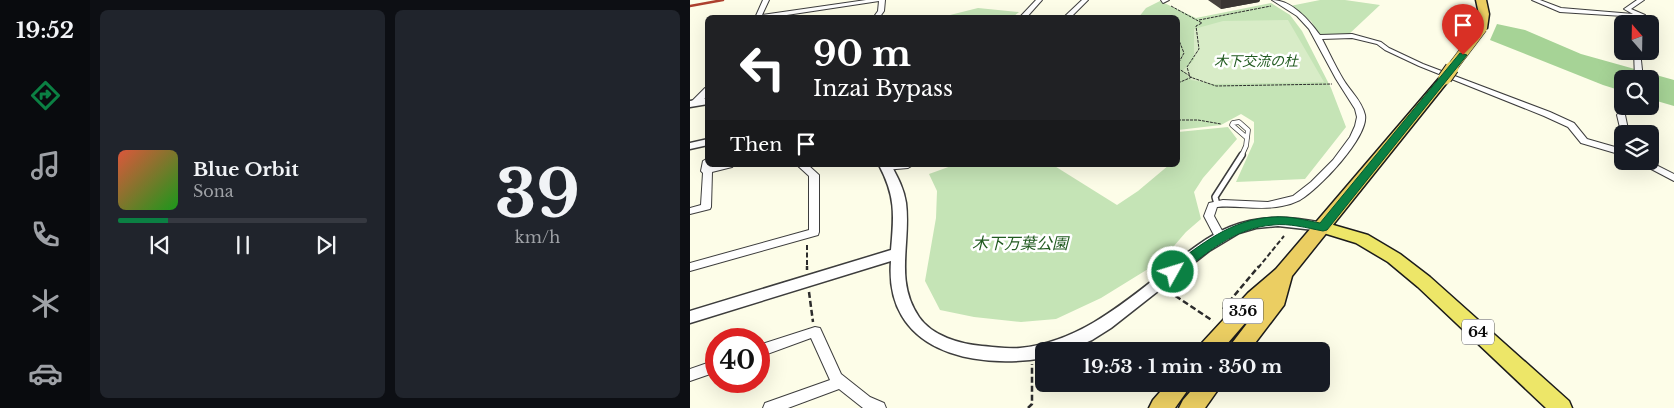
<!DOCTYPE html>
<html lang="en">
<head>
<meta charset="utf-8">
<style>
  body { margin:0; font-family:"Libre Baskerville","Noto Sans JP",serif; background:#20242c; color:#f1f3f6; height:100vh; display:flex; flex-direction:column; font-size:19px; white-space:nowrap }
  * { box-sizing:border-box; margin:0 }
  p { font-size:16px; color:#9ea1a6 }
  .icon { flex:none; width:28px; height:28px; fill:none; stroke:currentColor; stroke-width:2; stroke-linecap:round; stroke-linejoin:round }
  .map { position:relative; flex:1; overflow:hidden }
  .sheet { display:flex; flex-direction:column; gap:10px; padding:10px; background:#0d0f14; width:600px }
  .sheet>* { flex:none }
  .banner { position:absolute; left:15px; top:15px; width:475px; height:152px; border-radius:8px; box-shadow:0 5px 20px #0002; background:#202124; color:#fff; overflow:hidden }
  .needle { width:32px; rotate:340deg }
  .controls { position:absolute; left:924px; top:15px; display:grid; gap:10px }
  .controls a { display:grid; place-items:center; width:45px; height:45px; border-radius:8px; background:#171b24; box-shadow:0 5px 20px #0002; font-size:25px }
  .speed { position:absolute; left:15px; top:328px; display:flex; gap:10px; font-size:25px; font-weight:700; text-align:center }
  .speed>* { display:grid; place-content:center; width:65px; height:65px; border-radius:50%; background:#171b24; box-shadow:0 5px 20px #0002; line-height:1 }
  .speed .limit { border:8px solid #d22; background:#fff; color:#111 }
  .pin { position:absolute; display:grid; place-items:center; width:42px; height:42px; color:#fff; margin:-51px -21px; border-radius:50% 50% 50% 0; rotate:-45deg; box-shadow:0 0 5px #0007 }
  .pin .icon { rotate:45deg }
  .me { position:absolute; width:55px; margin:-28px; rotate:51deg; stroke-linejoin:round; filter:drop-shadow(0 0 4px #0008) }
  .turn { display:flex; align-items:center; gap:18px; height:105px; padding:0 25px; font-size:22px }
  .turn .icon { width:65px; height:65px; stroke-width:2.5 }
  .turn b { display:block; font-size:35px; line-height:42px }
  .then { display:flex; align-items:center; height:48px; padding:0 25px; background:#0003; gap:10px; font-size:19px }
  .sheet .tile { flex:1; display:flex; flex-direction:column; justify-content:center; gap:8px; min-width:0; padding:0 18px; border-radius:8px; background:#20242c }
  .sheet .dial { align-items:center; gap:0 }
  .dial b { font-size:65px; line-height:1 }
  .song { display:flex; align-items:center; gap:15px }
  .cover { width:60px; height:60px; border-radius:8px; background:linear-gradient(135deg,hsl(10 70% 55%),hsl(120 70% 35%)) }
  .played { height:5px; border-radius:2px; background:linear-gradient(90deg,#0b8043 20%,#363941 20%) }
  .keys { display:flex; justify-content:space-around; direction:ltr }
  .sheet .tiles { flex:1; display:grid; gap:10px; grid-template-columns:repeat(2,1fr) }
  .trip { position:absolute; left:345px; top:342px; width:295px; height:50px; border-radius:8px; background:#171b24; box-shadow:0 5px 20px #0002; font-weight:700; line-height:50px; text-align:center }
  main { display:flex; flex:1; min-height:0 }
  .menu { display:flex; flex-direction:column; width:90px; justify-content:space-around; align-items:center; background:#090b0e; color:#9ea1a6 }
  .menu .icon { width:35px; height:35px }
  .menu .active { color:#0b8043 }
  .menu b { font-size:22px; color:#f1f3f6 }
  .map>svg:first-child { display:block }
  .green { fill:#c5e4b6 }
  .forest { fill:#a6d396 }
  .pitch { fill:#d8ecc7 }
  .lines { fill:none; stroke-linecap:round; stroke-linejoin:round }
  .service-far1-casing { stroke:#3d3d3d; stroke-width:5.5 }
  .service-casing { stroke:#3d3d3d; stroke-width:8 }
  .minor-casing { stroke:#3d3d3d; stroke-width:2 }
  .tertiary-casing { stroke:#3d3d3d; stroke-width:3 }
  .primary-casing { stroke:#1b1b1b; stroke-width:3 }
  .trunk-casing { stroke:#1b1b1b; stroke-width:3 }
  .path-far2 { stroke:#2c2c2c; stroke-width:1; stroke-dasharray:3 1; stroke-linecap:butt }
  .path-far1 { stroke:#2c2c2c; stroke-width:2; stroke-dasharray:5 2.5; stroke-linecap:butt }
  .path { stroke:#2c2c2c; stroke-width:2.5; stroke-dasharray:6 3; stroke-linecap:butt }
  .service-far1 { stroke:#fff; stroke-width:4 }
  .service { stroke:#fff; stroke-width:5 }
  .minor { fill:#fff; fill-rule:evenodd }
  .tertiary { fill:#fff; fill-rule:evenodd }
  .primary { fill:#ede668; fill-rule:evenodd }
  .trunk { fill:#ebce62; fill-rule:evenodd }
  .rail { stroke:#ad402e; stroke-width:2.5 }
  .trunk-bridge-far1-casing { stroke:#1b1b1b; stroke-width:11; stroke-linecap:butt }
  .trunk-bridge-casing { stroke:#1b1b1b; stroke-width:15; stroke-linecap:butt }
  .trunk-bridge-far1 { stroke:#ebce62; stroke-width:10 }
  .trunk-bridge { stroke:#ebce62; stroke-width:13 }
  .wall { fill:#46423d }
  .shaded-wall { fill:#393632 }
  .route { fill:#0b8043; stroke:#07532c }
  .labels { text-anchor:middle; stroke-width:5; stroke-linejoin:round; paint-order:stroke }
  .far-park-label { font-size:14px; font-style:italic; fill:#225b21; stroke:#fff }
  .shield { fill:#fff; stroke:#545454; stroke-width:1 }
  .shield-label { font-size:15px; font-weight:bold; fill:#0a0a0a }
  .park-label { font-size:16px; font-style:italic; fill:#225b21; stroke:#fff }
</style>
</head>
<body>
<main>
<nav class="menu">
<b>19:52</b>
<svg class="icon active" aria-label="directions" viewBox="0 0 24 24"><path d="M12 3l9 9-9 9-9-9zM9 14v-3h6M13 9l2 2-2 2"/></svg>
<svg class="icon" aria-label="music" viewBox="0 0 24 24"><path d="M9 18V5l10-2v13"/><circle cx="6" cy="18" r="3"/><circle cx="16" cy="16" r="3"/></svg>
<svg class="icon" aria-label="phone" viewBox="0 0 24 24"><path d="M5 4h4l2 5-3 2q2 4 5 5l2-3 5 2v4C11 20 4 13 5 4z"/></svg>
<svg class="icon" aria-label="climate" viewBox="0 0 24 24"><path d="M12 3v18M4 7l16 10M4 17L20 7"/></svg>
<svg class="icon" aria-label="car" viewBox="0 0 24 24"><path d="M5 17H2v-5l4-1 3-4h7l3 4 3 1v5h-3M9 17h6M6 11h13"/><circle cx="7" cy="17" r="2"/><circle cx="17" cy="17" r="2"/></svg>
</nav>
<section class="sheet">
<div class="tiles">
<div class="tile">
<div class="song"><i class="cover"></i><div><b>Blue Orbit</b><p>Sona</p></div></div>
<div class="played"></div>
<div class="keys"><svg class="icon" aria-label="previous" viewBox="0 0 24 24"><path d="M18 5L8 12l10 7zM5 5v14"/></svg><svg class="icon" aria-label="pause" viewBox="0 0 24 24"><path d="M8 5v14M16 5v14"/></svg><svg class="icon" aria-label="next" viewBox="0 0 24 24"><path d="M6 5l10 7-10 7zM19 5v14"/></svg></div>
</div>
<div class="tile dial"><b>39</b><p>km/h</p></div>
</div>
</section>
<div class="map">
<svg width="984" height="408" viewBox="0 0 984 408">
  <rect width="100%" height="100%" fill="#fdfde8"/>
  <g class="green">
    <path d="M630,0H655L690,5L658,35H629L621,21L600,6Z"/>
    <path d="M470,1L506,18L581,3L600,15L612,31L641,88L656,127L615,179L546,182L564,142V122L551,114L531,125L488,130V18H448L456,8Z"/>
    <path d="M288,8L329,12L323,17H252Z"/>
    <path d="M538,127L547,139L513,178L504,192L511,219L496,232L471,261L411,298L366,319L331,322L284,317L250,310L235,281L246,218L247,191L239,174L264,165H363L427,205L448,191L479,165H488V132Z"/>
  </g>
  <path class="forest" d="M807,24L835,30L891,54L984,80V106L960,99V79H932V91L913,85L800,40Z"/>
  <path class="pitch" d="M598,20L634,82L523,84L501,80L493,70L504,60V29L533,21Z"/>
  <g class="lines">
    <g class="service-far1-casing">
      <path id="service-far1" d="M551,157L556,146L558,130L549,122L543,123L542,125L557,138"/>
    </g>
    <g class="service-casing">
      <path id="service" d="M527,204L525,197L552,155"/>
    </g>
    <g class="minor-casing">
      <g id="minor">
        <path d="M73,0H79L72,15L176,0H195L194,11L189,18H183L188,11L189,1L77,18H65Z"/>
        <path d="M346,0H352L336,18H329Z"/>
        <path d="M392,0H398L380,18H373Z"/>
        <path d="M471,0H479L473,3Z"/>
        <path d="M582,0C602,0 619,20 630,35L662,34L691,42L699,48L733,64L860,112L884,123L897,139L932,149V155L891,143L878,127L854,116L729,66L695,50L687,44L662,38L632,39C639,52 645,66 653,79C660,91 672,101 675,115C679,137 628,190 610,200C604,203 598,205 592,206C570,211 549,205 527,207L524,216L535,236L534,239H526L514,216L519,203L533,200L578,202L603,196L621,182L643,160L660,137L665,126L667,117L665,109L646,79L619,29L607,16Z"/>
        <path d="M842,0H850L871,8L943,14L934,9L947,0H954L941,9L955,15V24H949V17L870,12Z"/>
        <path d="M944,51H950L953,79H945Z"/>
        <path d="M15,88H18V95L8,105H2V101Z"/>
        <path d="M933,106H941L935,115L939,134H932V136L927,115Z"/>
        <path d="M18,158V165H22V167L44,165L42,167L22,172L21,207L20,209L0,214V208L11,205L13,173L11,171L13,161Z"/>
        <path d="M946,161H958L984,174V181Z"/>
        <path d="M107,165H118L129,175V232L128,235L0,271V263L119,230V176Z"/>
        <path d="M199,165H223L218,168L194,170L192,168L194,166Z"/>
        <path d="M125,327L130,328L151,374L180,397L194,403L196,408H173L149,389L98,408H73L75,403L140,380L121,338L69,357V345Z"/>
        <path d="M26,360V372L0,381V369Z"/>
      </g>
    </g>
    <g class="tertiary-casing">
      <g id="tertiary">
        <path d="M18,98V104L0,107V101Z"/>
        <path d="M18,139V145L0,149V143Z"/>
        <path d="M189,165H201C208,178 214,189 216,203C221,243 204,281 229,317C242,336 270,344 292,346C305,347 318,349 330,348C390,342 435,302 481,266C499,251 518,236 540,227C571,214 601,217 633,223L638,224L640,227L638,230L633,231L588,226L566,228L549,233L519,251L421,328L402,340L376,351H354V358C282,370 194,351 201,261L0,323V311L201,250C204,215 206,197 189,165Z"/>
      </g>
    </g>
    <g class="primary-casing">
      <path id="primary" d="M633,222L678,235L710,254L740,277L879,401L882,408H856L728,287L698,262L666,243L627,231L625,227L627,223Z"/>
    </g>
    <g class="trunk-casing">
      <g id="trunk">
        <path d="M786,0H796L799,14L797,28L792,31L787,28L789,14Z"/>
        <path d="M755,74L759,76L761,78L759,80L602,276L594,305L559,351H536L575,300L531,351H507L510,345L558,293L586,269L751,76Z"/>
        <path d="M477,384H502L485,408H459L463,400Z"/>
        <path d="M507,384H532L515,408H489L493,400Z"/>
      </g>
    </g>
    <g class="path-far2">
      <path d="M481,6L512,23L506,26L509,49L497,67L500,77L526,86L642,84"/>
      <path d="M509,20L581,6"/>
      <path d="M488,38L494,53L488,64L489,69L500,76"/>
      <path d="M488,83L502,77"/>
      <path d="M488,120H508L531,124"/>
    </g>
    <g class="path-far1">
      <path d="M117,245V268"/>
      <path d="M568,268L594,236"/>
    </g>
    <g class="path">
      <path d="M117,266V270"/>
      <path d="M478,291L523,321"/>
      <path d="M119,292L123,322"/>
      <path d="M533,309L569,266"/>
      <path d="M338,408L342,404V364"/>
    </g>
    <use href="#service-far1" class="service-far1"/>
    <use href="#service" class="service"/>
    <use href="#minor" class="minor"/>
    <use href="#tertiary" class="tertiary"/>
    <use href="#primary" class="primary"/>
    <use href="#trunk" class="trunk"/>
    <path class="rail" d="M0,6L33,0"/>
    <g class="trunk-bridge-far1-casing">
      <path id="trunk-bridge-far1" d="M761,69L792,28"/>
    </g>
    <g class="trunk-bridge-casing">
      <path id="trunk-bridge" d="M755,78L762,68"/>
    </g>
    <use href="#trunk-bridge-far1" class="trunk-bridge-far1"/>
    <use href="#trunk-bridge" class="trunk-bridge"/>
  </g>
  <path class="wall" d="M518,0H570L569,2L531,9Z"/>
  <path class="shaded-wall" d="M531,0H570L569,2L531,9Z"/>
  <path class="route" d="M770,53L777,55L637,230L633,231C617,228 599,223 583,225C544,228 517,253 488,275H479L477,272L479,268C512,244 541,219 584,217C599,216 615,220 630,223Z"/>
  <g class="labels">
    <g class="far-park-label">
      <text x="566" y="66">木下交流の杜</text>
    </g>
    <g class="shield">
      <rect x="533" y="298.5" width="40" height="25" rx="4"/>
      <rect x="772" y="319.5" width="32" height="25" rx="4"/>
    </g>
    <g class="shield-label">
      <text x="553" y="316">356</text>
      <text x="788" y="337">64</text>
    </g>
    <g class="park-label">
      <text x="330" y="249">木下万葉公園</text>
    </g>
  </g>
</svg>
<div class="controls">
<a><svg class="needle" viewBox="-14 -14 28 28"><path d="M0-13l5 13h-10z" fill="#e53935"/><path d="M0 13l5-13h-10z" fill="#9ea1a6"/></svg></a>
<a><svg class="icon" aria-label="search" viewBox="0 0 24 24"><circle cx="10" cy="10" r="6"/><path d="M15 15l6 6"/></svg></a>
<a><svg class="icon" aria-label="layers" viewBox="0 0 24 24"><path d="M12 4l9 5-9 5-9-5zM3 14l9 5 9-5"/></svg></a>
</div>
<div class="speed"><div class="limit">40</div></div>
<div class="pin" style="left:773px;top:55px;background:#d93025"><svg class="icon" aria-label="arrive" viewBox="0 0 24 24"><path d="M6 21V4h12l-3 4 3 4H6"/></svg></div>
<svg class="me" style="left:483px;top:272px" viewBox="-20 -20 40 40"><circle r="17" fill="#0b8043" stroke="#fff" stroke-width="3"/><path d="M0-11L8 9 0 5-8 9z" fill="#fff"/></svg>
<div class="trip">19:53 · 1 min · 350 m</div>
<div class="banner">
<div class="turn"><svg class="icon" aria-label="left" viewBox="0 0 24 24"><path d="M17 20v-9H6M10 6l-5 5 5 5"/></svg><div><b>90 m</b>Inzai Bypass</div></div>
<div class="then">Then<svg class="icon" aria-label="arrive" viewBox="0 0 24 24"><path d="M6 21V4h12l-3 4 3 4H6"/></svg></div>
</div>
</div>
</main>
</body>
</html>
